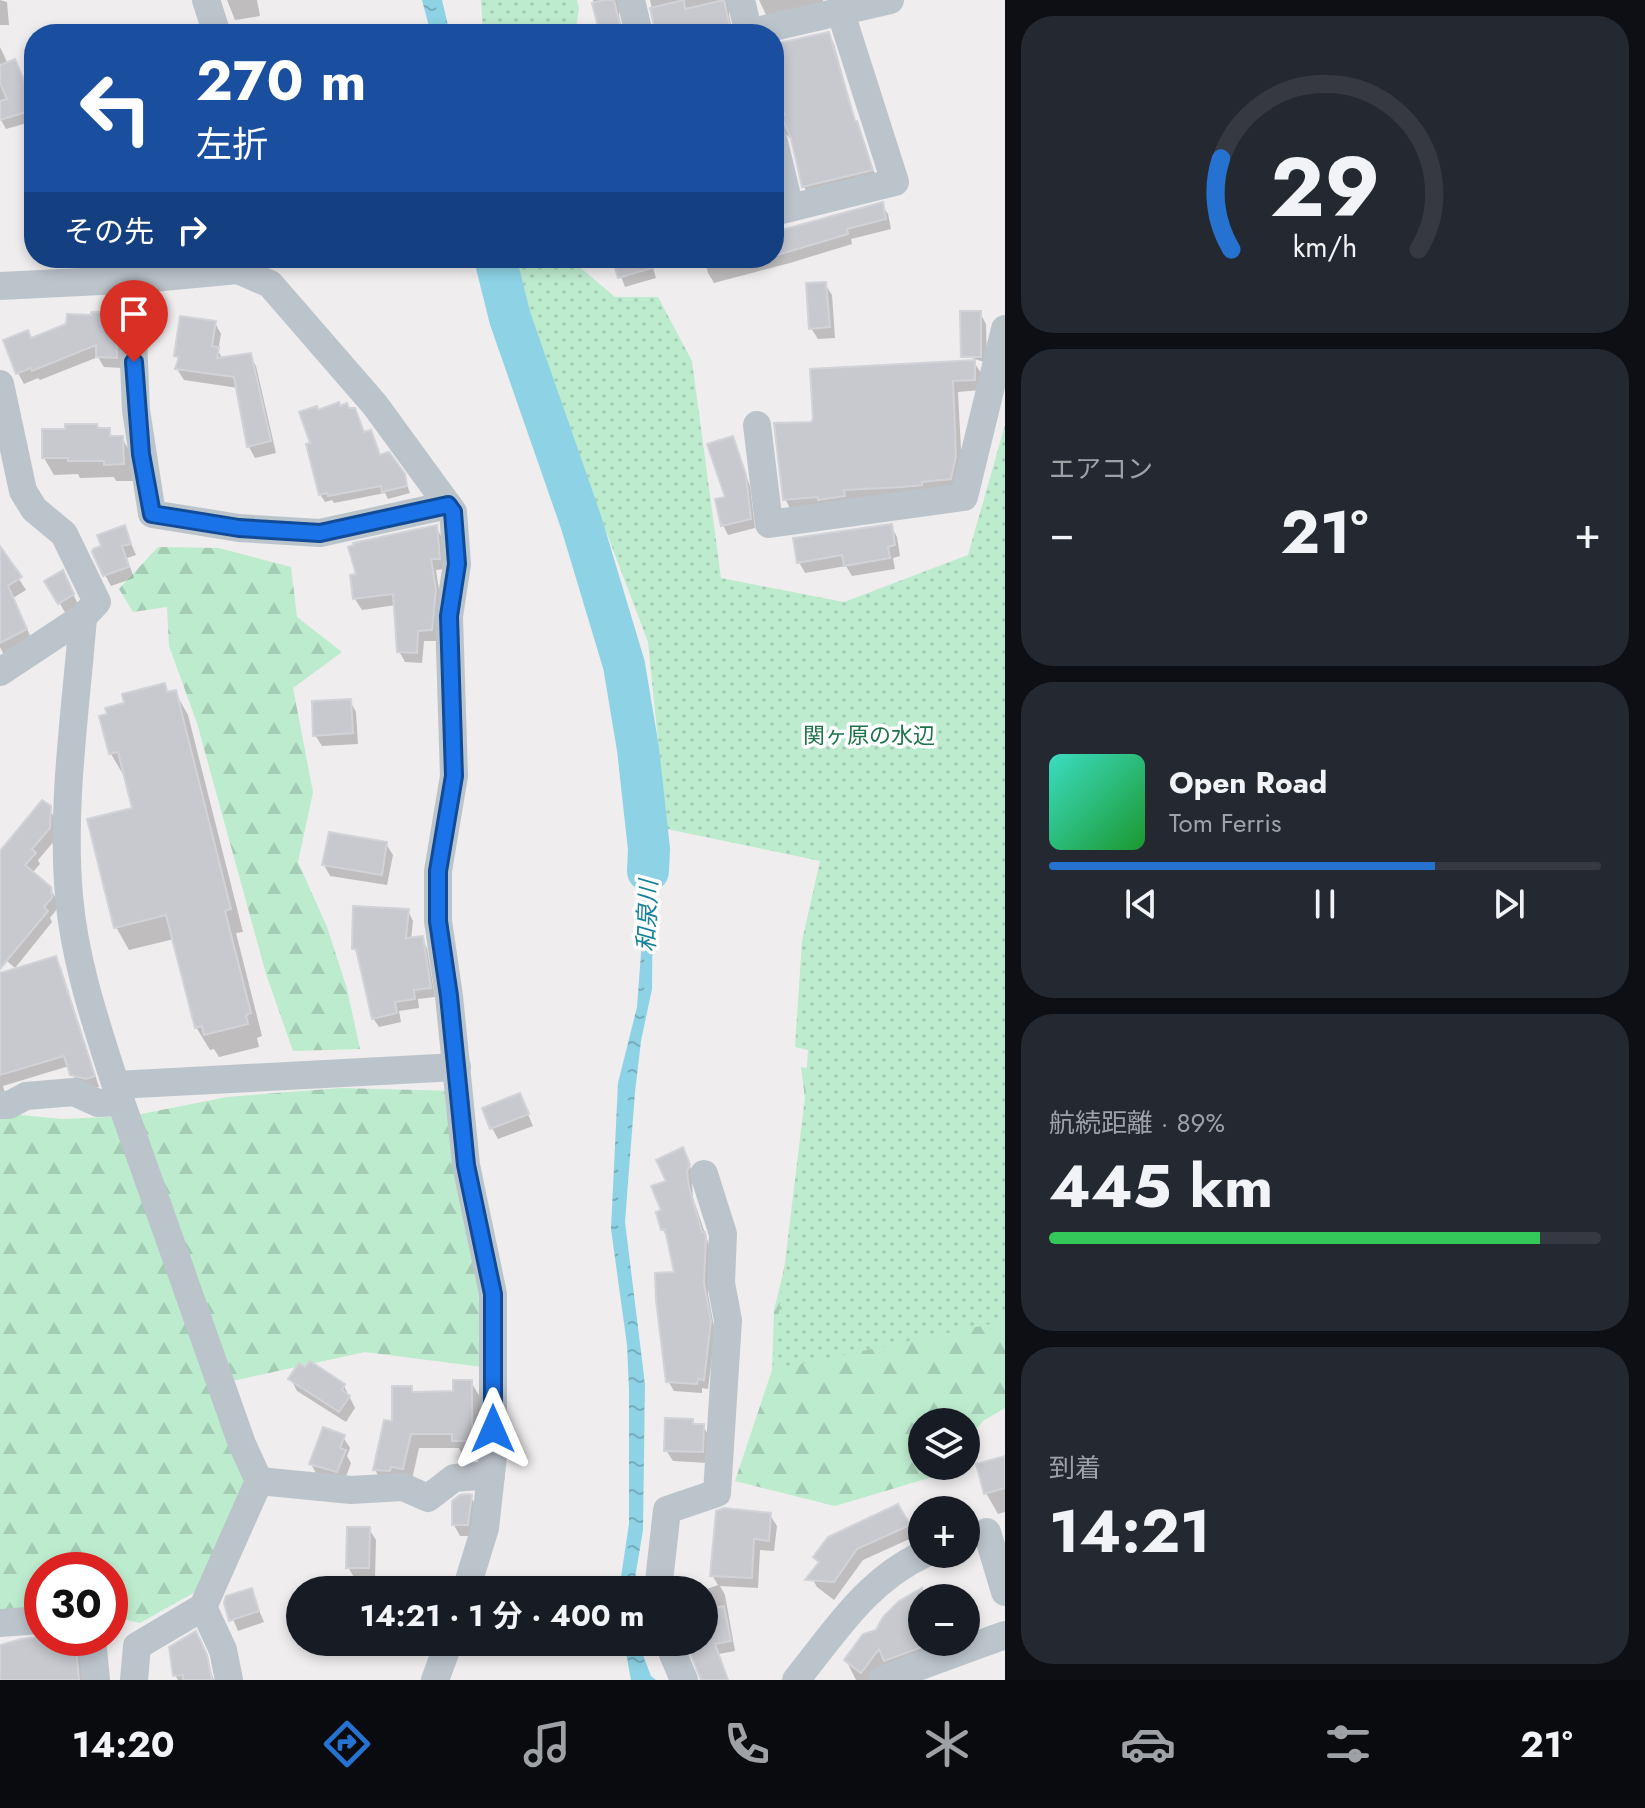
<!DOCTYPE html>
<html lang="ja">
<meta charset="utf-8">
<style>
:root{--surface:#171b24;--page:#242831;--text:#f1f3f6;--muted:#9ea1a6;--line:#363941;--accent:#2572d1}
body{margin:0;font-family:Jost,"Noto Sans JP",sans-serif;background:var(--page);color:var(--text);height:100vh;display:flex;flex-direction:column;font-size:30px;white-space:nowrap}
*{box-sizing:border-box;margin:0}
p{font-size:26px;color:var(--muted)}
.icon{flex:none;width:44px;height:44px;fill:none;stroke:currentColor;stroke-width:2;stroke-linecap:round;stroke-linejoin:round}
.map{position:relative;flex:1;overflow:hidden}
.sheet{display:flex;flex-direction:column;gap:16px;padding:16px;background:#0d0f14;width:640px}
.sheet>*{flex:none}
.hud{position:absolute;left:24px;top:24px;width:760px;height:244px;border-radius:32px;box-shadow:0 4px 12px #0003;background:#1a4fa0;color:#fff;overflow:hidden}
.fabs{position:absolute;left:908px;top:1408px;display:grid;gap:16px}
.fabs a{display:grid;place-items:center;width:72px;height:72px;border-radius:50%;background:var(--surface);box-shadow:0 4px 12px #0003;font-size:40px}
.speed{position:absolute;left:24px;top:1552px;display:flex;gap:16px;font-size:40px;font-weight:700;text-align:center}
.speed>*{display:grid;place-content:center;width:104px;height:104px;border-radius:50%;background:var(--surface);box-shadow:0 4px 12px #0003;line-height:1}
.speed .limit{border:12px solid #d22;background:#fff;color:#111}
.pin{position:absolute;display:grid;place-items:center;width:68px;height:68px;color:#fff;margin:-82px -34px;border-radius:50% 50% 50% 0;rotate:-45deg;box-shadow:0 0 8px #0007}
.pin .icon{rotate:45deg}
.me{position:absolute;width:88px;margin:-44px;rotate:0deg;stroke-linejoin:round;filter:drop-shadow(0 0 6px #0008)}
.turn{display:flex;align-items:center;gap:28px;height:168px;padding:0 40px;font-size:36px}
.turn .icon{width:104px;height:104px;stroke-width:2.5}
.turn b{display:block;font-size:56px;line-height:68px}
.then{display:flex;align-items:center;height:76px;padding:0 40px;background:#0003;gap:16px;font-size:30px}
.big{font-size:60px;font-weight:700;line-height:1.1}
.sheet .card{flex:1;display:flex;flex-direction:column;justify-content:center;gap:12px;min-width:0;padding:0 28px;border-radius:32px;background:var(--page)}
.sheet .dial{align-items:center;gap:0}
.dial svg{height:208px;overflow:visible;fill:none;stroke:var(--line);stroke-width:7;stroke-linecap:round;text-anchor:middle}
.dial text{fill:var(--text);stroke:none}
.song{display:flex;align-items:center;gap:24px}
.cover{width:96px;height:96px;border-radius:12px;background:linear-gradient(135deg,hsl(170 70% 55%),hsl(130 70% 35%))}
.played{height:8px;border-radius:4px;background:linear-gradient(90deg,var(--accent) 70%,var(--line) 70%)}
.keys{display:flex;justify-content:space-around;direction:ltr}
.heat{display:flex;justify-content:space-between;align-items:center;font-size:44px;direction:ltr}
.charge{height:12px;border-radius:6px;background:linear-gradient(90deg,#34c759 89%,var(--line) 0)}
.trip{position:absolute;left:286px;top:1576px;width:432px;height:80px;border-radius:40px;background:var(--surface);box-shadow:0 4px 12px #0003;font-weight:700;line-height:80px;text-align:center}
.menu{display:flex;height:128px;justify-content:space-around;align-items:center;background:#090b0e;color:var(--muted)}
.menu .icon{width:56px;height:56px}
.menu .active{color:var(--accent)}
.menu b{font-size:36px;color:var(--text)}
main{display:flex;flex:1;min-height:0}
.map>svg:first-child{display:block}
.forest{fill:url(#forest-firs)}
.park{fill:url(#park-dots)}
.water{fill:url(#water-ripples)}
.shadow{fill:#0003}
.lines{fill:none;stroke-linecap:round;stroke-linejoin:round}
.river{stroke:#8dd3e5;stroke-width:42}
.building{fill:#c7c9cf;stroke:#d1d3d8;stroke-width:2}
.minor{stroke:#bcc4cb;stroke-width:28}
.route-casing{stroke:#114b97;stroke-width:20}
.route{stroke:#1a73e8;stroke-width:14}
.labels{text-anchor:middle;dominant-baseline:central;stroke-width:7;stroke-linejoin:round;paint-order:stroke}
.park-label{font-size:22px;fill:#1d7448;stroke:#fff}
.water-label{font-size:24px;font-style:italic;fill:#16819c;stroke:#fff}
</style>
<main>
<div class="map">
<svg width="1005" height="1680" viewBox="0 0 1005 1680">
<defs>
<pattern id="forest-firs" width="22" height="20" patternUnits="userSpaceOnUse" patternTransform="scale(2)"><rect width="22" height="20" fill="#bdebce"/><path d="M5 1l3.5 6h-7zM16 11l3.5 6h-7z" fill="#a4cbb3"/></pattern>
<pattern id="park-dots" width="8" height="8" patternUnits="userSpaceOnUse" patternTransform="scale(2)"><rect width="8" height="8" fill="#bdebce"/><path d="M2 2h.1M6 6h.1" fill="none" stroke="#a4cbb3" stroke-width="1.8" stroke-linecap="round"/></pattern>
<pattern id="water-ripples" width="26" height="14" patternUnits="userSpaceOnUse" patternTransform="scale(2)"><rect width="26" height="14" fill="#8dd3e5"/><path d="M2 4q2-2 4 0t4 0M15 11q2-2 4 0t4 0" fill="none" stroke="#75aebd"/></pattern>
</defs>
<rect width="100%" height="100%" fill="#efeded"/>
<!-- forest -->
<g class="forest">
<polygon points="158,547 219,548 291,567 297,617 342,652 293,688 313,792 298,862 327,927 347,989 360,1049 293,1051 266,974 197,723 169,646 167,607 133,612 119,589"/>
<polygon points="801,1067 1005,1098 1005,1408 983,1421 966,1442 966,1422 922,1422 922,1466 946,1466 939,1475 835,1506 735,1481 772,1370 774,1310 812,1154"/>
<polygon points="341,1088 455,1091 484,1306 482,1367 365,1352 228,1382 247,1493 202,1588 140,1623 110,1616 110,1570 42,1570 42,1615 0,1617 0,1113 62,1119 131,1116 227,1097"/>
</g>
<!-- park -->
<g class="park">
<polygon points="481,0 577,0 579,8 575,34 483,34"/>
<polygon points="512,258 569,258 615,297 658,297 692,361 721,578 844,602 968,555 1005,425 1005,1321 772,1370 805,1097 808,1050 795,1047 802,941 820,861 667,829 648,642 540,357"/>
</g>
<!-- water -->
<g class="water">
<polygon points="422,0 442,0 450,34 431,34"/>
<polygon points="645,814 653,872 652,989 641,1041 635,1092 625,1222 645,1384 643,1530 633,1590 619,1590 629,1524 629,1390 627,1345 611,1229 618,1083 637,1007 642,940"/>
<polygon points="624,1642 638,1642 651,1676 656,1680 631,1680"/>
</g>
<!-- shadow -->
<g class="shadow">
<polygon points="0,0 7,2 9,25 0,25"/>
<polygon points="227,0 257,0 260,16 235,20"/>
<polygon points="593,0 623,0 619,15 623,34 602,34"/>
<polygon points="650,0 733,0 729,14 733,34 657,34"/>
<polygon points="759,0 823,0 825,8 769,21"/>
<polygon points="315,29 318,34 281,34 281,31"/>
<polygon points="828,34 834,44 856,123 877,180 810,196 804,187 794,142 787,135 774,136 774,47"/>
<polygon points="0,47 8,64 19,71 34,105 32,113 34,121 6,129 0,118"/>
<polygon points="882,205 888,214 891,229 851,239 852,244 790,263 714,283 708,273 704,258 774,258 774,232"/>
<polygon points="614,258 650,258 656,278 625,287"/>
<polygon points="825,284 832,295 835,338 818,339 811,328"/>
<polygon points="980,313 986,324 987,363 969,357 963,346"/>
<polygon points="114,314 120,324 122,368 104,367 98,357 40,380 38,378 24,384 18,373 31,340 93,317"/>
<polygon points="215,323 221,334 218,351 223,359 250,355 256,366 276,453 255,458 249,447 238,388 184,380 177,369 180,362 176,356"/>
<polygon points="974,362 981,373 980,390 958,392 962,469 956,490 791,510 785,499 812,424"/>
<polygon points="318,412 364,434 370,432 380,457 403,475 410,493 388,499 385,493 334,503 332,500 325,502 320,494 312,444"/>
<polygon points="109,430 113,438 122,438 132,455 133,481 116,481 114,477 80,478 78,474 54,475 44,458 67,431"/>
<polygon points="732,438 750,486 755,528 728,535 723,525"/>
<polygon points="891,526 897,537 900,556 893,558 895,569 852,576 846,566 805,573 799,562"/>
<polygon points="436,527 442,538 445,569 436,570 441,603 438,641 424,641 422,663 405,662 399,651 396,605 362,610 355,599"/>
<polygon points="124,528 136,555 127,558 134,578 111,586 105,575 103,548"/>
<polygon points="0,550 26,590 13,598 32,640 4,655 0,647"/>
<polygon points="47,582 68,584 79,606 66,614"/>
<polygon points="164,685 169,694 175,692 188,715 243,932 236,933 262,1036 257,1038 259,1047 219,1057 214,1049 210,1050 196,1027 174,939 129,950 116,927 135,809 126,776 124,776 111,754 127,704"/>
<polygon points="350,701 356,712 358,744 322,746 315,735"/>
<polygon points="49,808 55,819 55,840 38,860 40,864 32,873 50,888 56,899 57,909 50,918 52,922 15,968 0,955 0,852"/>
<polygon points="386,844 393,855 387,885 330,876 324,865"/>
<polygon points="408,911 413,921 411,940 422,939 427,948 435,997 418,999 419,1008 399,1011 401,1022 379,1027 373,1018 360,958 354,949"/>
<polygon points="55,958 61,968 99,1087 93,1088 78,1085 69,1066 3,1086 5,1093 0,1095 0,988"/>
<polygon points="520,1096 533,1126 498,1139 492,1128"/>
<polygon points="687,1159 694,1176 692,1182 693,1198 710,1248 708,1294 715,1332 708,1389 702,1388 702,1393 674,1391 668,1381 677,1274 668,1239 663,1230 664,1211 669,1182"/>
<polygon points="306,1370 344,1386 355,1408 346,1422 297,1391 291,1379"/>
<polygon points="471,1382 480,1397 480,1456 463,1456 459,1448 419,1448 411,1484 384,1485 375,1470 411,1388 414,1394 455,1393"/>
<polygon points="692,1421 695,1426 703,1426 710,1438 708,1463 673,1461 666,1450"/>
<polygon points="343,1437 350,1448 347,1456 351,1463 344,1482 317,1475 311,1464"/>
<polygon points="1005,1458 1005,1512 998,1514 986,1493"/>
<polygon points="470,1496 477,1507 474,1536 460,1536 454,1525"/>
<polygon points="939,1502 952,1510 934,1510"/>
<polygon points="897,1506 914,1537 863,1560 834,1600 817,1587 811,1576 820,1565 815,1557"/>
<polygon points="770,1515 777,1526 774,1551 760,1550 758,1588 720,1586 725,1595 735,1651 719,1654 728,1680 701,1680 689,1642 704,1642 704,1590 718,1585 712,1575"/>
<polygon points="369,1529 376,1540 375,1579 355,1579 348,1567"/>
<polygon points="928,1588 934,1598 922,1598 922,1642 958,1642 878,1680 856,1680 846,1660 877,1632 900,1603"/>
<polygon points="251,1591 264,1622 238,1631 226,1603"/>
<polygon points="46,1638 84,1638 83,1680 0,1680 0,1647"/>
<polygon points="201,1645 214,1680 178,1680 175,1675"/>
</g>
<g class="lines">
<!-- river -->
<polyline class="river" points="495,258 510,318 581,522 624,665 638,749 649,849 648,871"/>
</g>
<!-- building -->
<g class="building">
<polygon points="604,0 614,0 622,34 600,34 592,3"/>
<polygon points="684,0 685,9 724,0 730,27 703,34 656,34 650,8"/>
<polygon points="829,32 855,121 857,121 873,170 802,187 791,138 781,116 785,115 774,85 774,44"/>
<polygon points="15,59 33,101 28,103 30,111 0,120 0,101 7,99 0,83 0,65"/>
<polygon points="883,202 886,219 847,229 848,234 774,256 774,232"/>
<polygon points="612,258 668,258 669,263 618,278"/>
<polygon points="826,282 830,327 809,329 806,283"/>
<polygon points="960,311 981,311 981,357 961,357"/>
<polygon points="91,312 115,312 117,358 96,357 96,345 32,371 31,368 16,374 3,340 28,330 31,338 66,324 67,314 91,315"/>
<polygon points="180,316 216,321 212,346 219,347 217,358 251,353 271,441 247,447 234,377 175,369 179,357 174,356"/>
<polygon points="975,360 975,380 953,381 956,456 951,479 922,482 922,485 903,487 844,490 845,496 818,500 818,497 783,500 774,423 811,422 813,419 810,369"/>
<polygon points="339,402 340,406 347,403 349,408 355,408 364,432 371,430 380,455 389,452 405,474 407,486 382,492 381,486 328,496 327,493 319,495 306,444 310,443 299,412 317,406 318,410"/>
<polygon points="65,424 97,424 98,428 110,428 110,436 123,436 124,464 104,465 104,461 68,461 68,458 42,458 42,429 65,429"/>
<polygon points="733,436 746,475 751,519 721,526 715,499 725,497 707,444"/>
<polygon points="892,524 895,545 888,547 890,558 844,566 842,555 797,563 793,538"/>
<polygon points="125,525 131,544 122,546 129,567 103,576 92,552 93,549 101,546 97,535"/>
<polygon points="437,525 440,559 431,559 436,590 432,630 418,631 417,653 397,652 393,594 353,599 350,575 356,574 348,547 354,545 353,543"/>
<polygon points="0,546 22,577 8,586 27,629 0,643"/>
<polygon points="63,570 74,594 58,604 44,581"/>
<polygon points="165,683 167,692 176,690 231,909 225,911 251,1013 246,1015 248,1024 204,1035 202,1026 195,1028 166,915 114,928 87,819 132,808 118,752 109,754 99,716 107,714 105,708 124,703 122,694"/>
<polygon points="351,699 353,733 313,736 312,701"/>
<polygon points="42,800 51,806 50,828 32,849 36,853 25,865 51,887 52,898 44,907 48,911 0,969 0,851"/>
<polygon points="329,832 387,842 382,875 322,865"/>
<polygon points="353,906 409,909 406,938 423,936 431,988 414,990 415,999 395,1002 397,1013 372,1019 356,949 352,949"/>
<polygon points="56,956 95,1076 86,1079 70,1075 64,1056 0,1075 0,973"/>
<polygon points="520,1093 529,1114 490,1129 482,1108"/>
<polygon points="683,1147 690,1165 687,1171 689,1187 702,1232 705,1232 706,1237 704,1283 711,1321 704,1380 698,1379 697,1384 666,1382 656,1300 655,1273 674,1272 665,1229 661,1230 656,1212 661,1210 651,1186 666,1181 656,1160"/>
<polygon points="310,1361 345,1384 342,1390 350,1396 339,1412 288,1379 299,1363 305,1367"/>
<polygon points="453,1380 472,1380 472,1441 452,1441 452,1434 411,1434 403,1469 391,1467 390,1471 373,1470 384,1420 392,1421 392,1386 412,1386 412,1392 453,1391"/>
<polygon points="665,1418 693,1419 693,1424 704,1424 703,1452 664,1451"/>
<polygon points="323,1427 345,1435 340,1448 346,1450 337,1472 309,1464"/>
<polygon points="1005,1456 1005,1488 984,1494 976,1464"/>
<polygon points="469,1494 472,1495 468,1525 452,1525 452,1501 460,1495"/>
<polygon points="898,1504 910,1525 857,1549 834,1582 805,1580 819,1562 813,1557 828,1537"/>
<polygon points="724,1508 771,1513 769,1541 754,1539 752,1578 710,1576 716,1511"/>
<polygon points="347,1527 370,1527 369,1568 346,1568"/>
<polygon points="252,1588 259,1611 229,1621 224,1603 226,1596"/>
<polygon points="922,1588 922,1647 884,1661 879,1649 861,1673 844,1660 863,1634 876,1630 883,1617 899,1601"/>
<polygon points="724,1606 731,1641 715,1644 728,1680 701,1680 686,1642 704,1642 704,1610"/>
<polygon points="196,1631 207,1655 212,1680 183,1680 183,1675 173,1676 169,1647"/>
<polygon points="40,1637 75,1638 79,1680 0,1680 0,1645 21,1639"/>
</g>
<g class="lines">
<!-- minor -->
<g class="minor">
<polyline points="206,0 217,34"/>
<polyline points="631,0 639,34"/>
<polyline points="741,0 749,34"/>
<polyline points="748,33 890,0"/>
<polyline points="774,142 790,208"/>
<polyline points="774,212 895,182 840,10"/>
<polyline points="141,279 132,314 136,410 152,514 239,528 320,533 448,505"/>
<polyline points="0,286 141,279 238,270 270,284 375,405 453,512 457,564 449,616 454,776 438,871 438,921 449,996 466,1165 493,1294 493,1456 485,1528 466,1590"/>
<polyline points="0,384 23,491 34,509 64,534 97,602 83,617"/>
<polyline points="757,425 769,524 964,497 1005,329"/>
<path d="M0,672l83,-55c-7,92 -22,187 -14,279 6,71 31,139 52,206l-23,1 -24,-11 -48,4 -17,9h-9"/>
<polyline points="116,1085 457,1067"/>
<polyline points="121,1102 242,1444 259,1481 203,1607"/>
<polyline points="259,1481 351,1490 403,1487 428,1498 454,1478 491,1475"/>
<polyline points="987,1532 1005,1592"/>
<polyline points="658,1590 667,1510 717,1493 728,1320 721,1283 723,1234 704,1174"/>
<polyline points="0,1623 42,1620"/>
<polyline points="92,1638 96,1680"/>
<polyline points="668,1642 684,1680"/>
<polyline points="134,1680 137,1646 203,1607 223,1650 229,1680"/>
<polyline points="435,1680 449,1642"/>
<path d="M796,1680c39,-48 70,-99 128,-126"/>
<polyline points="882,1680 1005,1635"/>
</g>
</g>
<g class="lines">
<defs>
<polyline id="route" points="134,362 141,454 152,514 239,528 320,533 448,505 453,512 457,564 449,616 454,776 438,871 438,921 449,996 466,1165 493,1294 493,1429"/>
</defs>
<!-- route casing -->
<use href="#route" class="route-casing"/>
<!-- route -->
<use href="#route" class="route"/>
</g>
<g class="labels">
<!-- park labels -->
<g class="park-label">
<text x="869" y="735">関ヶ原の水辺</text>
</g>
<!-- water labels -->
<g class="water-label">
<text transform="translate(647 916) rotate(-88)">和泉川</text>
</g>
</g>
</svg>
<div class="fabs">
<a><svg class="icon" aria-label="layers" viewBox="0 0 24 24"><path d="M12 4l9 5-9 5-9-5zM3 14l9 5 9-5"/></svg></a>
<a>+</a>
<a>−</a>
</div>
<div class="speed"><div class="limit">30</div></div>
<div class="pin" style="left:134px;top:362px;background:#d93025"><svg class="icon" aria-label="arrive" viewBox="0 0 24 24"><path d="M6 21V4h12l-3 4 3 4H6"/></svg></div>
<svg class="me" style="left:493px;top:1429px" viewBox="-20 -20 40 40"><path d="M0-17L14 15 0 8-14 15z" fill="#1a73e8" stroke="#fff" stroke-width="4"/></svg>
<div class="trip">14:21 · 1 分 · 400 m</div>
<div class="hud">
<div class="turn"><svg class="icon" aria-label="left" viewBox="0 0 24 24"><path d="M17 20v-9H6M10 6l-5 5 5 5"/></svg><div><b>270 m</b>左折</div></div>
<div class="then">その先<svg class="icon" aria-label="right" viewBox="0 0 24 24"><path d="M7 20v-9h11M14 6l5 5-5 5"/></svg></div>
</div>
</div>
<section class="sheet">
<div class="card dial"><svg viewBox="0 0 100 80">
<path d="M14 69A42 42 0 1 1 86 69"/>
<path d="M14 69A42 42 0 0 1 10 34" stroke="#2572d1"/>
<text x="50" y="56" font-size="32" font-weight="700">29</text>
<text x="50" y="72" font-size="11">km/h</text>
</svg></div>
<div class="card"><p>エアコン</p>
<div class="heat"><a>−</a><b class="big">21°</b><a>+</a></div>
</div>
<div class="card">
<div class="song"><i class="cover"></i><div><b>Open Road</b><p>Tom Ferris</p></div></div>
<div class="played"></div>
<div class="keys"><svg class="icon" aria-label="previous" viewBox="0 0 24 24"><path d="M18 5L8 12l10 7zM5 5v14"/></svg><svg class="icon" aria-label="pause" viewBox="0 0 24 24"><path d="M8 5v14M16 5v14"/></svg><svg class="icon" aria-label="next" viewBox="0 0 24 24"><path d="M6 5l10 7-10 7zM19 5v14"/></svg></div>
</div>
<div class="card"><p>航続距離 · 89%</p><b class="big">445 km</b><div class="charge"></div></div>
<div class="card"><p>到着</p><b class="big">14:21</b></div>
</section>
</main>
<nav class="menu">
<b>14:20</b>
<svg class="icon active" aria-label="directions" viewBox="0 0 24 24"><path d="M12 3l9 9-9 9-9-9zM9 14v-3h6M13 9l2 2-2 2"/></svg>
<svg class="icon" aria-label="music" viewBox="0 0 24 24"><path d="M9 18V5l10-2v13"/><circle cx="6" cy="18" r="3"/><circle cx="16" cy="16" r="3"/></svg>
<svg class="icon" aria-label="phone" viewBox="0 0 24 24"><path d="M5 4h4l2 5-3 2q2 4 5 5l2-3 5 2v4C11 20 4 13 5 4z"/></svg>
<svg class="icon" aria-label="climate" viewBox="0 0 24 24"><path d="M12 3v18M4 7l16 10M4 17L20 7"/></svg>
<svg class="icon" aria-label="car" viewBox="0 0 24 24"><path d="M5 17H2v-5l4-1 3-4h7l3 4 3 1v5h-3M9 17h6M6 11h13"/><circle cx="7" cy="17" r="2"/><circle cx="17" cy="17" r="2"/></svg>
<svg class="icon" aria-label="filters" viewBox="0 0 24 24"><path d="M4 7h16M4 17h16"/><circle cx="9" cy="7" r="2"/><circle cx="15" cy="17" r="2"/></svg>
<b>21°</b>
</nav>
